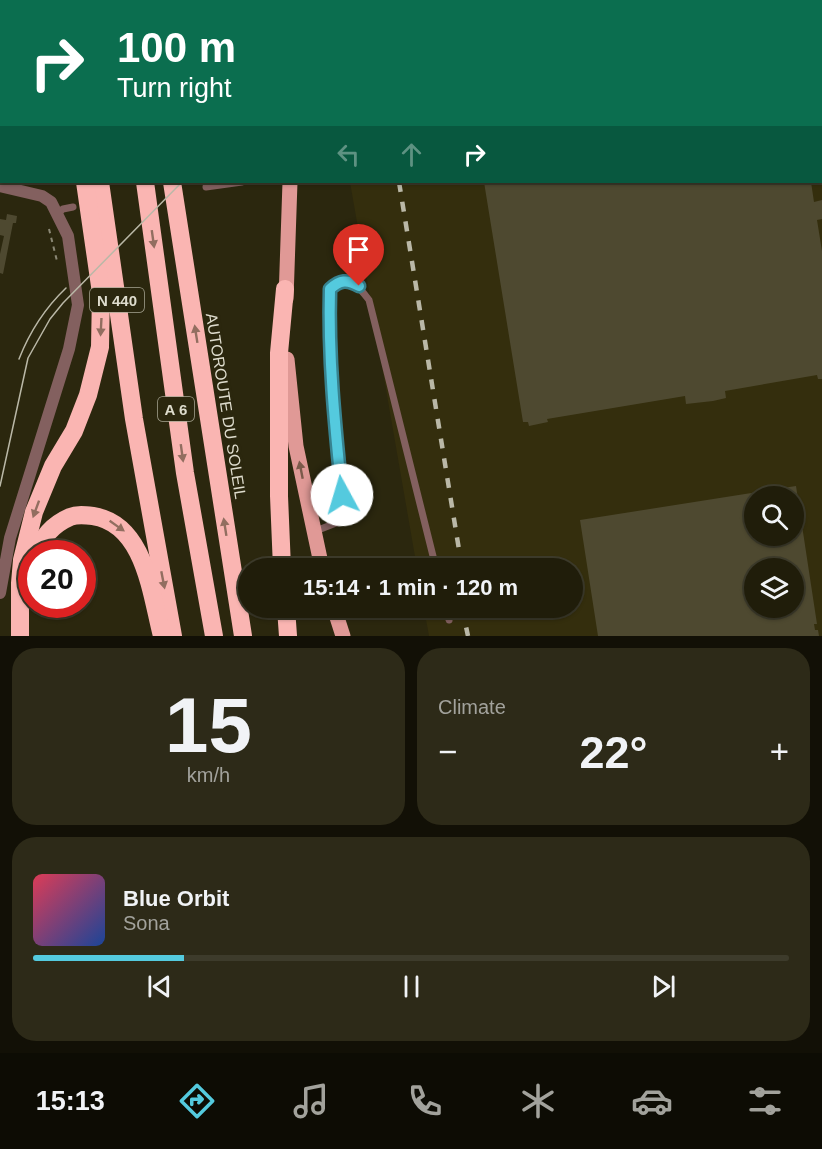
<!DOCTYPE html>
<meta charset="utf-8">
<style>
:root{--surface:#201d0a;--page:#2d2a18;--text:#f1f3f6;--muted:#a2a29c;--line:#3d3b2b;--accent:#54cade}
body{margin:0;font-family:Helvetica,sans-serif;background:var(--page);color:var(--text);height:100vh;display:flex;flex-direction:column;font-size:22px;white-space:nowrap}
*{box-sizing:border-box;margin:0}
p{font-size:20px;color:var(--muted)}
.icon{flex:none;width:33px;height:33px;fill:none;stroke:currentColor;stroke-width:2;stroke-linecap:round;stroke-linejoin:round}
.map{position:relative;height:636px;overflow:hidden}
.details{display:flex;flex-direction:column;gap:12px;padding:12px;background:#121006;flex:1}
.details>*{flex:none}
.guide{position:absolute;left:0px;top:0px;width:822px;height:183px;box-shadow:0 2px 4px #0004,0 0 0 2px var(--line);background:#0b6e4f;color:#fff;overflow:hidden}
.buttons{position:absolute;left:744px;top:486px;display:grid;gap:12px}
.buttons a{display:grid;place-items:center;width:60px;height:60px;border-radius:50%;background:var(--surface);box-shadow:0 2px 4px #0004,0 0 0 2px var(--line);font-size:30px}
.speed{position:absolute;left:18px;top:540px;display:flex;gap:12px;font-size:30px;font-weight:700;text-align:center}
.speed>*{display:grid;place-content:center;width:78px;height:78px;border-radius:50%;background:var(--surface);box-shadow:0 2px 4px #0004,0 0 0 2px var(--line);line-height:1}
.speed .limit{border:9px solid #d22;background:#fff;color:#111}
.pin{position:absolute;display:grid;place-items:center;width:51px;height:51px;color:#fff;margin:-62px -26px;border-radius:50% 50% 50% 0;rotate:-45deg;box-shadow:0 0 6px #0007}
.pin .icon{rotate:45deg}
.me{position:absolute;width:66px;margin:-33px;rotate:354deg;stroke-linejoin:round;filter:drop-shadow(0 0 4px #0008)}
.turn{display:flex;align-items:center;gap:21px;height:126px;padding:0 18px;font-size:27px}
.turn .icon{width:78px;height:78px;stroke-width:2.5}
.turn b{display:block;font-size:42px;line-height:51px}
.lanes{display:flex;align-items:center;height:57px;padding:0 18px;background:#0003;justify-content:center;gap:30px;direction:ltr}
.lanes .off{opacity:.35}
.big{font-size:45px;font-weight:800;line-height:1.1}
.details .widget{flex:1;display:flex;flex-direction:column;justify-content:center;gap:9px;min-width:0;padding:0 21px;border-radius:24px;background:var(--page)}
.details .dial{align-items:center;gap:0}
.dial b{font-size:78px;line-height:1}
.song{display:flex;align-items:center;gap:18px}
.cover{width:72px;height:72px;border-radius:9px;background:linear-gradient(135deg,hsl(350 70% 55%),hsl(220 70% 35%))}
.played{height:6px;border-radius:3px;background:linear-gradient(90deg,var(--accent) 20%,var(--line) 20%)}
.keys{display:flex;justify-content:space-around;direction:ltr}
.heat{display:flex;justify-content:space-between;align-items:center;font-size:33px;direction:ltr}
.details .tiles{flex:1;display:grid;gap:12px;grid-template-columns:1fr 1fr}
.widget:last-child{grid-column:span 2}
.trip{position:absolute;left:238px;top:558px;width:345px;height:60px;border-radius:30px;background:var(--surface);box-shadow:0 2px 4px #0004,0 0 0 2px var(--line);font-weight:800;line-height:60px;text-align:center}
.dock{display:flex;height:96px;justify-content:space-around;align-items:center;background:#0d0c04;color:var(--muted)}
.dock .icon{width:42px;height:42px}
.dock .on{color:var(--accent)}
.dock b{font-size:27px;color:var(--text)}
.map>svg:first-child{display:block}
.built{fill:#342e0d;fill-rule:evenodd}
.building{fill:#4e4930;fill-rule:evenodd}
.lines{fill:none;stroke-linecap:round;stroke-linejoin:round}
.path{stroke:#8b8875;stroke-width:2;stroke-dasharray:4.5 4.5;stroke-linecap:butt}
.service{stroke:#83605f;stroke-width:7}
.minor{stroke:#83605f;stroke-width:12}
.primary{stroke:#e09996;stroke-width:15}
.motorway{stroke:#fab5b2;stroke-width:18}
.tram{stroke:#bab8a7;stroke-width:1.5}
.rail{stroke:#bab8a7;stroke-width:4.5;stroke-dasharray:10 10;stroke-linecap:butt}
.oneway{fill:#926e60}
.oneway2{fill:#7c5a4b}
.route-casing{stroke:#378390;stroke-width:15}
.route{stroke:#54cade;stroke-width:10}
.labels{text-anchor:middle;dominant-baseline:central;stroke-width:6;stroke-linejoin:round;paint-order:stroke}
.shield{fill:#2b270e;stroke:#a8a694;stroke-width:1.5}
.shield-label{font-size:15px;font-weight:bold;fill:#dedccd}
.street-label{font-size:16px;fill:#dedccd;stroke:#2b270e}
</style>
<div class="map">
<svg width="822" height="636" viewBox="0 0 822 636">
<rect width="100%" height="100%" fill="#2b270e"/>
<!-- built -->
<path class="built" d="M318,0h504v636h-393l-5,-28h149v-40h-156l-67,-386h470v-180zM754,496h40v40h-40zM754,568h40v40h-40z"/>
<!-- building -->
<g class="building">
<polygon points="484,182 811,182 814,202 822,200 822,219 817,220 822,251 822,379 818,379 817,375 725,391 726,398 713,401 686,404 685,396 547,419 548,422 529,426 528,422 523,422"/>
<polygon points="7,214 17,216 16,223 13,223 3,274 0,273 0,254 4,236 0,235 0,219 6,220"/>
<path d="M796,486l21,138h-3l1,6h3l1,6h-221l-18,-116zM754,496h40v40h-40zM754,568h40v40h-40z"/>
</g>
<g class="lines">
<!-- path -->
<g class="path">
<polyline points="189,0 189,2"/>
<polyline points="415,0 415,2"/>
<polyline points="820,90 822,90"/>
<polyline points="49,229 57,261"/>
</g>
<!-- service -->
<g class="service">
<polyline points="439,0 439,2"/>
<polyline points="206,187 242,182"/>
<polyline points="57,214 63,209 73,207"/>
<path d="M313,532l23,-9 9,-7c-9,-76 -17,-151 -15,-227 18,-16 27,-5 39,11l67,268"/>
<polyline points="446,608 449,620"/>
</g>
<!-- minor -->
<polyline class="minor" points="0,186 42,196 51,202 68,236 78,305 69,349 10,538 0,593"/>
<!-- primary -->
<g class="primary">
<polyline points="285,0 286,2"/>
<polyline points="286,299 290,182"/>
<polyline points="287,359 296,446 322,568"/>
<polyline points="334,608 343,636"/>
</g>
<!-- motorway -->
<g class="motorway">
<polyline points="59,0 60,2"/>
<polyline points="72,0 73,2"/>
<polyline points="120,0 121,2"/>
<polyline points="148,0 148,2"/>
<polyline points="100,182 134,419 173,636"/>
<polyline points="145,182 185,473 214,636"/>
<polyline points="172,182 243,636"/>
<path d="M37,554c5,-18 17,-30 33,-37 7,-3 15,-2 23,-1 52,8 58,78 69,120"/>
<polyline points="282,568 279,496 279,353 285,289"/>
<polyline points="286,608 288,636"/>
<polyline points="20,636 20,583 22,560 34,512 53,466 74,431 88,395 100,347 101,293 85,182"/>
</g>
<!-- tram -->
<g class="tram">
<polyline points="263,0 263,2"/>
<path d="M19,359c11,-28 25,-50 47,-71"/>
<polyline points="0,486 28,358 50,319 63,303 182,182"/>
</g>
<!-- rail -->
<g class="rail">
<polyline points="369,0 369,2"/>
<polyline points="399,182 462,568"/>
<polyline points="462,608 468,636"/>
</g>
</g>
<!-- one-way arrows -->
<defs><path id="oneway-solid" d="M-6-.8H1V-3.2L6.5 0L1 3.2V.8H-6Z" transform="scale(1.5)"/></defs>
<g class="oneway">
<use href="#oneway-solid" transform="translate(153 239) rotate(82)"/>
<use href="#oneway-solid" transform="translate(101 327) rotate(93)"/>
<use href="#oneway-solid" transform="translate(196 334) rotate(-99)"/>
<use href="#oneway-solid" transform="translate(182 453) rotate(82)"/>
<use href="#oneway-solid" transform="translate(36 509) rotate(110)"/>
<use href="#oneway-solid" transform="translate(117 526) rotate(35)"/>
<use href="#oneway-solid" transform="translate(225 527) rotate(-99)"/>
<use href="#oneway-solid" transform="translate(163 580) rotate(79)"/>
</g>
<use class="oneway2" href="#oneway-solid" transform="translate(301 470) rotate(-101)"/>
<g class="lines">
<defs>
<path id="route" d="M342,495c-7,-69 -14,-137 -12,-206 10,-9 17,-10 29,-3"/>
</defs>
<!-- route casing -->
<use href="#route" class="route-casing"/>
<!-- route -->
<use href="#route" class="route"/>
</g>
<g class="labels">
<!-- shield labels -->
<g class="shield">
<rect x="90" y="288" width="54" height="24" rx="4.5"/>
<rect x="158" y="397" width="36" height="24" rx="4.5"/>
</g>
<g class="shield-label">
<text x="117" y="300">N 440</text>
<text x="176" y="409">A 6</text>
</g>
<!-- street labels -->
<g class="street-label">
<text transform="translate(226 406) rotate(81)">AUTOROUTE DU SOLEIL</text>
</g>
</g>
</svg>
<div class="buttons">
<a><svg class="icon" aria-label="search" viewBox="0 0 24 24"><circle cx="10" cy="10" r="6"/><path d="M15 15l6 6"/></svg></a>
<a><svg class="icon" aria-label="layers" viewBox="0 0 24 24"><path d="M12 4l9 5-9 5-9-5zM3 14l9 5 9-5"/></svg></a>
</div>
<div class="speed"><div class="limit">20</div></div>
<div class="pin" style="left:359px;top:286px;background:#d93025"><svg class="icon" aria-label="arrive" viewBox="0 0 24 24"><path d="M6 21V4h12l-3 4 3 4H6"/></svg></div>
<svg class="me" style="left:342px;top:495px" viewBox="-20 -20 40 40"><circle r="19" fill="#fff"/><path d="M0-13L10 11 0 6-10 11z" fill="#54cade"/></svg>
<div class="trip">15:14 · 1 min · 120 m</div>
<div class="guide">
<div class="turn"><svg class="icon" aria-label="right" viewBox="0 0 24 24"><path d="M7 20v-9h11M14 6l5 5-5 5"/></svg><div><b>100 m</b>Turn right</div></div>
<div class="lanes"><svg class="icon off" aria-label="left" viewBox="0 0 24 24"><path d="M17 20v-9H6M10 6l-5 5 5 5"/></svg><svg class="icon off" aria-label="ahead" viewBox="0 0 24 24"><path d="M12 20V5M6 11l6-6 6 6"/></svg><svg class="icon" aria-label="right" viewBox="0 0 24 24"><path d="M7 20v-9h11M14 6l5 5-5 5"/></svg></div>
</div>
</div>
<section class="details">
<div class="tiles">
<div class="widget dial"><b>15</b><p>km/h</p></div>
<div class="widget"><p>Climate</p>
<div class="heat"><a>−</a><b class="big">22°</b><a>+</a></div>
</div>
<div class="widget">
<div class="song"><i class="cover"></i><div><b>Blue Orbit</b><p>Sona</p></div></div>
<div class="played"></div>
<div class="keys"><svg class="icon" aria-label="previous" viewBox="0 0 24 24"><path d="M18 5L8 12l10 7zM5 5v14"/></svg><svg class="icon" aria-label="pause" viewBox="0 0 24 24"><path d="M8 5v14M16 5v14"/></svg><svg class="icon" aria-label="next" viewBox="0 0 24 24"><path d="M6 5l10 7-10 7zM19 5v14"/></svg></div>
</div>
</div>
</section>
<nav class="dock">
<b>15:13</b>
<svg class="icon on" aria-label="directions" viewBox="0 0 24 24"><path d="M12 3l9 9-9 9-9-9zM9 14v-3h6M13 9l2 2-2 2"/></svg>
<svg class="icon" aria-label="music" viewBox="0 0 24 24"><path d="M9 18V5l10-2v13"/><circle cx="6" cy="18" r="3"/><circle cx="16" cy="16" r="3"/></svg>
<svg class="icon" aria-label="phone" viewBox="0 0 24 24"><path d="M5 4h4l2 5-3 2q2 4 5 5l2-3 5 2v4C11 20 4 13 5 4z"/></svg>
<svg class="icon" aria-label="climate" viewBox="0 0 24 24"><path d="M12 3v18M4 7l16 10M4 17L20 7"/></svg>
<svg class="icon" aria-label="car" viewBox="0 0 24 24"><path d="M5 17H2v-5l4-1 3-4h7l3 4 3 1v5h-3M9 17h6M6 11h13"/><circle cx="7" cy="17" r="2"/><circle cx="17" cy="17" r="2"/></svg>
<svg class="icon" aria-label="filters" viewBox="0 0 24 24"><path d="M4 7h16M4 17h16"/><circle cx="9" cy="7" r="2"/><circle cx="15" cy="17" r="2"/></svg>
</nav>
